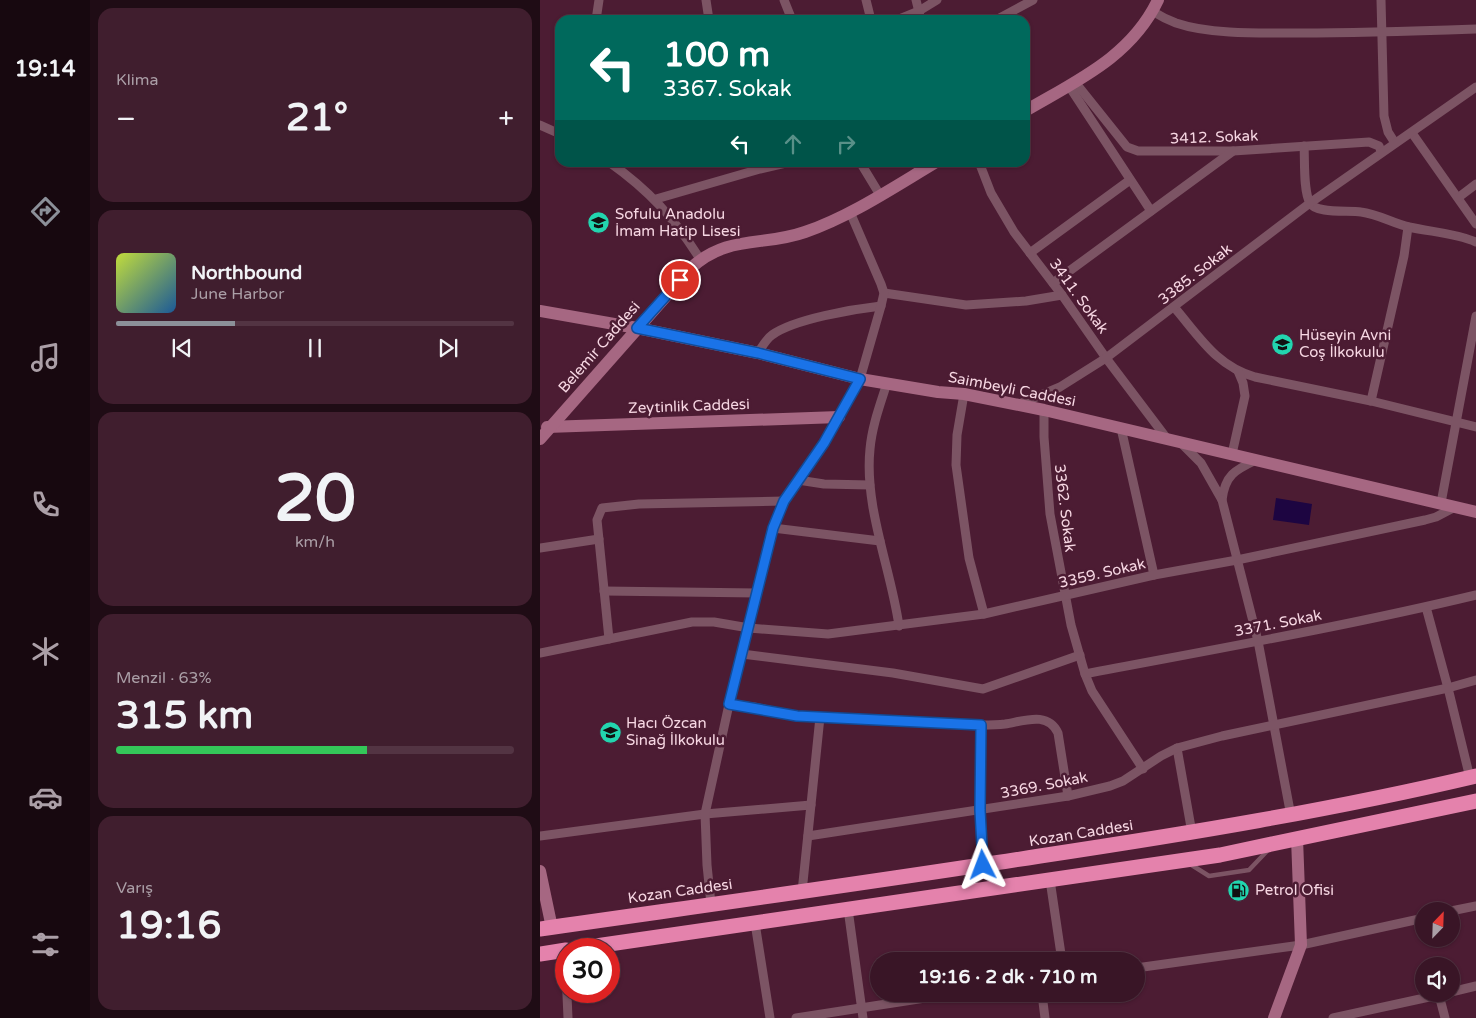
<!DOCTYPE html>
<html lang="tr">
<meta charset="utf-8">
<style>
:root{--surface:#391526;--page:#401e2e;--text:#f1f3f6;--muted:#ab9fa7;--line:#533443;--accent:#8c9099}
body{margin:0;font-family:"Varela Round",sans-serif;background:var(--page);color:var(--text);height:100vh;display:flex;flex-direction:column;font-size:19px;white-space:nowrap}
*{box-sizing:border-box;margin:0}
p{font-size:16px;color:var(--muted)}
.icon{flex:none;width:28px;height:28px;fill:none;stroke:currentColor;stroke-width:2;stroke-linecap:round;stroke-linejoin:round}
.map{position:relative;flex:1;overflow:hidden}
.sheet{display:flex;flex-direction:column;gap:8px;padding:8px;background:#1f0c15;width:450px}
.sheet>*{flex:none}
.guide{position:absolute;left:15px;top:15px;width:475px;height:152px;border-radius:15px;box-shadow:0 1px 4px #0004,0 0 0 1px var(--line);background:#00695c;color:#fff;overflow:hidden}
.needle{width:32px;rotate:23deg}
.controls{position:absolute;left:875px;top:902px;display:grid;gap:10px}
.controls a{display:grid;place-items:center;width:45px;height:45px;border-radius:50%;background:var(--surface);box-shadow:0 1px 4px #0004,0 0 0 1px var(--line);font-size:25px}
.speed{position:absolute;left:15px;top:938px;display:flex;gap:10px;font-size:25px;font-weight:700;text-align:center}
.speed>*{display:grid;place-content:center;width:65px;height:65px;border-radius:50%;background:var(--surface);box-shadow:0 1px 4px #0004,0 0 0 1px var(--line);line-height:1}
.speed .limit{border:8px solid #d22;background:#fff;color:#111}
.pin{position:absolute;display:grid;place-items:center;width:42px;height:42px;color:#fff;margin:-21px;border:2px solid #fff;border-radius:50%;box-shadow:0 1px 5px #0007}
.me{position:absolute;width:55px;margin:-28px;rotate:357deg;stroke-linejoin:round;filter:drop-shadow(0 0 4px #0008)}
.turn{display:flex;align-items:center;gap:18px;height:105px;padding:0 25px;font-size:22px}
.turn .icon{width:65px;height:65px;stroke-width:2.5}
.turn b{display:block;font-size:35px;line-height:42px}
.lanes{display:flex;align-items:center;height:48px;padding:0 25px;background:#0003;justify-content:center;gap:25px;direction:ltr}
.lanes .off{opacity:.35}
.big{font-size:38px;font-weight:800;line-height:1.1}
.sheet .tile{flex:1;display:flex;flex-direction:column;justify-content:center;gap:8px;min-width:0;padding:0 18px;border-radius:15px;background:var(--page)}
.sheet .dial{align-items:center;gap:0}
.dial b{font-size:65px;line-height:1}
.song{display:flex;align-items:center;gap:15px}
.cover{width:60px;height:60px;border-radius:8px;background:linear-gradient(135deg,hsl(70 70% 55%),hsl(210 70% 35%))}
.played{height:5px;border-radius:2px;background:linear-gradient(90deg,var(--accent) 30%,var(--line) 30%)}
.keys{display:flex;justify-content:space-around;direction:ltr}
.heat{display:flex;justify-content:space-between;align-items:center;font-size:28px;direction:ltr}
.charge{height:8px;border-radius:4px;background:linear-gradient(90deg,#34c759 63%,var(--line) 0)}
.trip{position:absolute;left:330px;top:952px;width:275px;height:50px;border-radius:25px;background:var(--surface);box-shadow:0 1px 4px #0004,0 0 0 1px var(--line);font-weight:800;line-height:50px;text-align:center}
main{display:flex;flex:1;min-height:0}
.tab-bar{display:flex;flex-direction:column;width:90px;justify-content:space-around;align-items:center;background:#17080f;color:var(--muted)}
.tab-bar .icon{width:35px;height:35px}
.tab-bar .selected{color:var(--accent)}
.tab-bar b{font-size:22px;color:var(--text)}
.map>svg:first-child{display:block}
.water{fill:#1d0541}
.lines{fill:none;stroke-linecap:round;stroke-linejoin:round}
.lane{stroke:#7c5464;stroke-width:4.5}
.street{stroke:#7c5464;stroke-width:9}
.secondary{stroke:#a66782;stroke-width:12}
.highway{stroke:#e482ac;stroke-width:15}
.route-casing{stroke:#114b97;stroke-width:12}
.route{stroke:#1a73e8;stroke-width:9}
.labels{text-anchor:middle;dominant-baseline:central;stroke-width:5;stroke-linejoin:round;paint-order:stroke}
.street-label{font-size:15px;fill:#f7d7e3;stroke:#4c1c33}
.poi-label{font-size:15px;fill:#f7d7e3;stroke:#4c1c33;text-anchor:start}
</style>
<main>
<nav class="tab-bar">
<b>19:14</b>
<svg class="icon selected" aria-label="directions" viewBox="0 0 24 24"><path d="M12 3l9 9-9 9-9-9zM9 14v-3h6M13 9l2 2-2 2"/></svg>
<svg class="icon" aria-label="music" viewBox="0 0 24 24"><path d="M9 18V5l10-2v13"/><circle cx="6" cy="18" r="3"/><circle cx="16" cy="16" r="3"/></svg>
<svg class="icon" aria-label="phone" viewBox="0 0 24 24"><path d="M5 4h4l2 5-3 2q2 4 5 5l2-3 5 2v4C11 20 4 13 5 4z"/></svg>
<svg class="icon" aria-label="climate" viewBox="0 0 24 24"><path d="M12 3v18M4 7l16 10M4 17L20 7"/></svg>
<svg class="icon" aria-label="car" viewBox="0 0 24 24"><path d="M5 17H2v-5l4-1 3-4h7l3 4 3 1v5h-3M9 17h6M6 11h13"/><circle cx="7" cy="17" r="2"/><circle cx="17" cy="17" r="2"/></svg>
<svg class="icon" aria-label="filters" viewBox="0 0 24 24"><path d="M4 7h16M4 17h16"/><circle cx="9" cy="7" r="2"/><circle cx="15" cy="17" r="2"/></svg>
</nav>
<section class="sheet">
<div class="tile"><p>Klima</p>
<div class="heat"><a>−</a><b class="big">21°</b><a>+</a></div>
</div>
<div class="tile">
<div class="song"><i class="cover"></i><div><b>Northbound</b><p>June Harbor</p></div></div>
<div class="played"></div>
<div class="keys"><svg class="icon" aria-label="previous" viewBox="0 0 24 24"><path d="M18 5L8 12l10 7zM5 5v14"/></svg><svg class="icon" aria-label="pause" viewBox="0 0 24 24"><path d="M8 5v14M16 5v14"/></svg><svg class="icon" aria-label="next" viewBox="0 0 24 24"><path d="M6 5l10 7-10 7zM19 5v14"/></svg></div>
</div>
<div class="tile dial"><b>20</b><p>km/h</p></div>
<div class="tile"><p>Menzil · 63%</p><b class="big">315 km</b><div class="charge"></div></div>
<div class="tile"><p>Varış</p><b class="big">19:16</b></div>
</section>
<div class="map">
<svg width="936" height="1018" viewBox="0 0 936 1018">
<rect width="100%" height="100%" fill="#4c1c33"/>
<!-- water -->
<polygon class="water" points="736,498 772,504 769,525 733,520"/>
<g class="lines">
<!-- lane -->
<polyline class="lane" points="650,864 669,876 709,870 729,849"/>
<!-- street -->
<g class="street">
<polyline points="166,0 169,20"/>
<polyline points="244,0 252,20"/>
<polyline points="326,0 331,20"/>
<polyline points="376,0 381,20"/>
<polyline points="841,0 844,116 848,132 855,143"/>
<path d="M612,11c8,5 16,9 24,12 35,12 87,10 125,10 58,0 117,-2 175,-4"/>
<polyline points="56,20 59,0"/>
<polyline points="357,20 379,11 397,0"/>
<polyline points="456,20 493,0"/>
<polyline points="535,82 587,147 598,151 693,151 829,142 839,146 841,151"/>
<polyline points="529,86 611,211"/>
<polyline points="0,125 20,134"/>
<polyline points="872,133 936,224"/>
<path d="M764,146c1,14 -1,45 6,57 6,11 38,7 51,9 17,2 31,11 48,15 22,5 46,6 67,15"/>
<path d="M69,162c41,29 65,56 91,97"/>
<polyline points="320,162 340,195"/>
<polyline points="439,162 451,193 474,232 522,295 566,358 628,440"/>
<polyline points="919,197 936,184"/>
<polyline points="116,199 220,169 250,162"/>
<polyline points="490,253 590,180"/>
<polyline points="513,283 693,151"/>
<polyline points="344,293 426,305 486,301 522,295"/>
<path d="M634,307c25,29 42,59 81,70l116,24 105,26"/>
<path d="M218,353c4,-6 8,-14 14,-18 22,-16 82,-26 109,-29"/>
<path d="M347,383c-7,22 -15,43 -17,66 -6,58 21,120 29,177"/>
<polyline points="424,394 417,435 416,465 429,558 444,614"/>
<polyline points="831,401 864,256 868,227"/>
<polyline points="477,405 520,387 566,358 770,203 936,87"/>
<polyline points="504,410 504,437 510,514 531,625 545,674 552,691 603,769"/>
<polyline points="581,428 614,575"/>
<path d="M641,443l20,20 21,37c3,-25 13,-30 34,-40"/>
<polyline points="692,454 705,396 703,383 698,371"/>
<polyline points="258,480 284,484 330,485"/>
<polyline points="682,500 718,641 751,816"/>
<polyline points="901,503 936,316"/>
<polyline points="233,528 340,541"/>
<polyline points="0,548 59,539"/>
<polyline points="64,591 217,593"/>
<polyline points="886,607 908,688 930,778"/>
<polyline points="69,639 57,520 62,508 99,504 244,501"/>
<polyline points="0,653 152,622 174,622 209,628 288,634 444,614 614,575 697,560 885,520 896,517 915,507"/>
<polyline points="202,654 353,673 443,689 540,655"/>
<path d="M545,674c131,-25 262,-48 391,-79"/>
<path d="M189,704l25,3 43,9 184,9c8,0 16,0 24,-1 19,-3 43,-13 53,9l10,63"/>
<polyline points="441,725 441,810 443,865"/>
<polyline points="637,748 652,833"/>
<polyline points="0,836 165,814 271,805"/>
<polyline points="268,836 528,796 570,786 583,781 621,756 637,748 682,736 908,688 936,680"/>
<polyline points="510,880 522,961"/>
<polyline points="262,892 280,717"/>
<polyline points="171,904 167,865 165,814 195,677 233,528 244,501 284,443 320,379 341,306 344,293 341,284 310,212"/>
<polyline points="308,909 323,1018"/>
<polyline points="911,911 936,906"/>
<polyline points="215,923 230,1018"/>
<polyline points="25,950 28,1018"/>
<polyline points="596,968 761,945 884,918"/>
<polyline points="911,992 936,986"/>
<polyline points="502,994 505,1018"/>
<polyline points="899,995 905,1018"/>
<polyline points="256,1018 411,994"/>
<polyline points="793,1018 903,994"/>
</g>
<!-- secondary -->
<g class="secondary">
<path d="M485,111c51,-30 106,-54 133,-111"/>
<polyline points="0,311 97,328 218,353 320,379 398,392 424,394 504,410 936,512"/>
<polyline points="7,427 299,417"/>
<path d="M0,439l151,-171c37,-34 72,-21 114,-36 46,-16 89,-45 131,-70"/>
<polyline points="0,871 12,928"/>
<polyline points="734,1018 761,945 757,838"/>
</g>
<!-- highway -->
<g class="highway">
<path d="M0,929c167,-24 334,-47 500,-73 146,-22 292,-46 436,-80"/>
<polyline points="35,949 680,855 936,801"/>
<polyline points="0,954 26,950"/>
</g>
</g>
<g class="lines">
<defs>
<polyline id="route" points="140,280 97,328 218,353 320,379 284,443 244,501 233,528 189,704 257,716 441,725 440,810 443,865"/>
</defs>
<!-- route casing -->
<use href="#route" class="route-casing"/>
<!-- route -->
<use href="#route" class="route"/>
</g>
<!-- icons -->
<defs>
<symbol id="school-disc" viewBox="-11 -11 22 22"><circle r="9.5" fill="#22d5af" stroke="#4c1c33"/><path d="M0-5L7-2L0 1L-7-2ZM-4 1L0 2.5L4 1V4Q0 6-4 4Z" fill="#111"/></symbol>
<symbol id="fuel-disc" viewBox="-11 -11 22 22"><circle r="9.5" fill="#22d5af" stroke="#4c1c33"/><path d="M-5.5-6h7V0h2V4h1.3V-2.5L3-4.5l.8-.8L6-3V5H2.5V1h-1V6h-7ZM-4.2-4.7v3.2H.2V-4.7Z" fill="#111"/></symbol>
</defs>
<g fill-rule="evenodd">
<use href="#school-disc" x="46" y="210" width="25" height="25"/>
<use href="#school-disc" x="730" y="332" width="25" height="25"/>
<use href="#school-disc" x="58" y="720" width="25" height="25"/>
<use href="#fuel-disc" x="686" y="878" width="25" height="25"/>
</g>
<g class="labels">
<!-- street labels -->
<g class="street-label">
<text transform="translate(674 137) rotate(-2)">3412. Sokak</text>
<text transform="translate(655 274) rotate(-38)">3385. Sokak</text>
<text transform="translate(539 296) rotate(54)">3411. Sokak</text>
<text transform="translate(59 347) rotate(-49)">Belemir Caddesi</text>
<text transform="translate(472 389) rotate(11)">Saimbeyli Caddesi</text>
<text transform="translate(149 406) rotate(-2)">Zeytinlik Caddesi</text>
<text transform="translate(525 508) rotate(83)">3362. Sokak</text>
<text transform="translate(562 573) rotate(-13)">3359. Sokak</text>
<text transform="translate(738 623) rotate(-11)">3371. Sokak</text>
<text transform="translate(504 785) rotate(-11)">3369. Sokak</text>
<text transform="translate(541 833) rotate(-9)">Kozan Caddesi</text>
<text transform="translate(140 891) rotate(-8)">Kozan Caddesi</text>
</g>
<!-- poi labels -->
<g class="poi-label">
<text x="75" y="214">Sofulu Anadolu<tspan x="75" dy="17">İmam Hatip Lisesi</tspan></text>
<text x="759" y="335">Hüseyin Avni<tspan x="759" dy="17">Coş İlkokulu</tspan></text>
<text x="86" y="723">Hacı Özcan<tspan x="86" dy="17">Sinağ İlkokulu</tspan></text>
<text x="715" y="890">Petrol Ofisi</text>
</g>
</g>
</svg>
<div class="controls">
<a><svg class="needle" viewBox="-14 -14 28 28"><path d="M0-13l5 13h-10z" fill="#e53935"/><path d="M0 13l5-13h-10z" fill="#ab9fa7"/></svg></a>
<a><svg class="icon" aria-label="sound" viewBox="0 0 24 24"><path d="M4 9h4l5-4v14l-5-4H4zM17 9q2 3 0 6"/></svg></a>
</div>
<div class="speed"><div class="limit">30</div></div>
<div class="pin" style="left:140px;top:280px;background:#d93025"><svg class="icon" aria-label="arrive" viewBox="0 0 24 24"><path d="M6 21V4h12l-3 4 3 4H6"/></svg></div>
<svg class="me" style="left:443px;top:865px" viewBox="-20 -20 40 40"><path d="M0-17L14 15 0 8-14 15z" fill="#1a73e8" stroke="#fff" stroke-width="4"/></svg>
<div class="trip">19:16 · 2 dk · 710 m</div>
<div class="guide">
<div class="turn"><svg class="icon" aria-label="left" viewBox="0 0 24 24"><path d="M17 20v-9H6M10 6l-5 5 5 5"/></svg><div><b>100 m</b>3367. Sokak</div></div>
<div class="lanes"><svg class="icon" aria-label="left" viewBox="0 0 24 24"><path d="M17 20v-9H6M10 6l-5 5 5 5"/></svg><svg class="icon off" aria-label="ahead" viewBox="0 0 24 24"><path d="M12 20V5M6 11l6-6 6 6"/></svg><svg class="icon off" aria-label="right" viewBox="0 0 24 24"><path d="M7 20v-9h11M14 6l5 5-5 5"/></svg></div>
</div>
</div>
</main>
